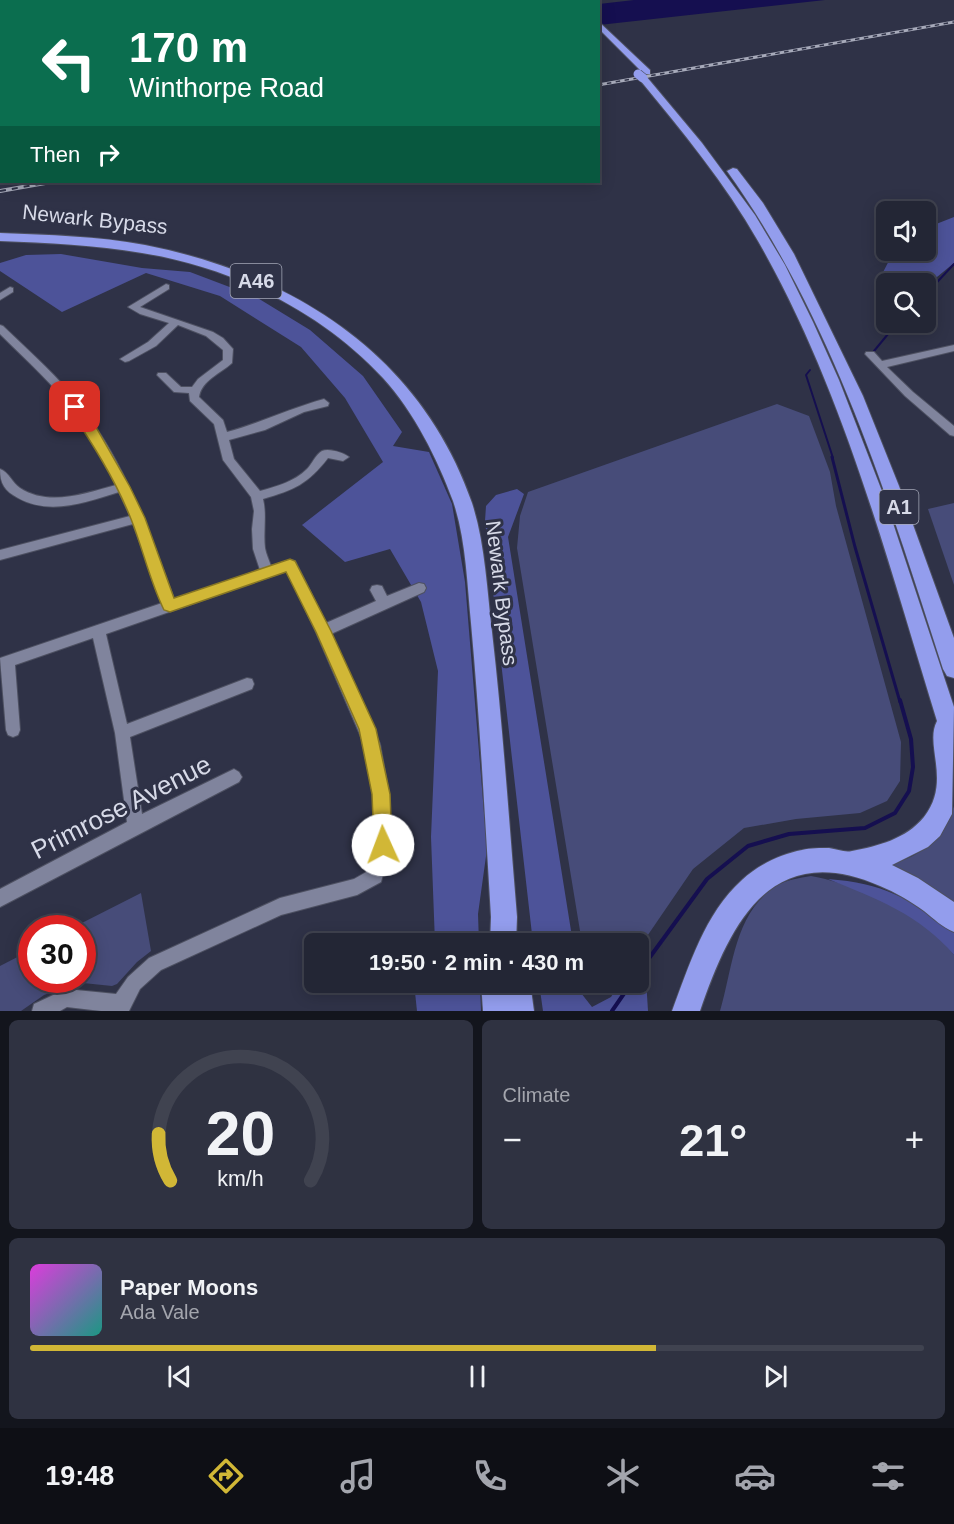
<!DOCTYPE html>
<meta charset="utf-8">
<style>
:root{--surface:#232635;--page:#2f3241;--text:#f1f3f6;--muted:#a3a5ad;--line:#404350;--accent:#d1b736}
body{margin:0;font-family:Arial,sans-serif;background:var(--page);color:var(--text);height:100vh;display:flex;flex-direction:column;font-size:22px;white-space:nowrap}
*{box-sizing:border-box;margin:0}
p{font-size:20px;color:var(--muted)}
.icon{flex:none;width:33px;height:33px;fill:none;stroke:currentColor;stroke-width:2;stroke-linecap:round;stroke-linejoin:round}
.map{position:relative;height:1011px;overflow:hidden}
.sheet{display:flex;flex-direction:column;gap:9px;padding:9px;background:#13151d;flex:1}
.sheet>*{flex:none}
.guide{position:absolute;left:0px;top:0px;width:600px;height:183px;box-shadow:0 3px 15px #0003,0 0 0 2px var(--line);background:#0b6e4f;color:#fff;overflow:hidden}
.tools{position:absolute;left:876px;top:201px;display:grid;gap:12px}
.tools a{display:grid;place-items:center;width:60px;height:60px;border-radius:9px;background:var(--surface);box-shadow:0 3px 15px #0003,0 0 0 2px var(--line);font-size:30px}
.speed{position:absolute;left:18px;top:915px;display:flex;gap:12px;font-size:30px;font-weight:700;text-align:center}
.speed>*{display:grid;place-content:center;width:78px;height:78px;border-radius:50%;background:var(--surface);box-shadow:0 3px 15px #0003,0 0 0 2px var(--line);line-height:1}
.speed .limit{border:9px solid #d22;background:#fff;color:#111}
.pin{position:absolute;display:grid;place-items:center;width:51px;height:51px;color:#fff;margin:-26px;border-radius:12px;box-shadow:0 3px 9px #0006}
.me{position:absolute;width:66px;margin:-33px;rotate:358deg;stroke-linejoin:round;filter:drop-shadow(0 0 4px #0008)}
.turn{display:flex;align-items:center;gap:21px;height:126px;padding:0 30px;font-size:27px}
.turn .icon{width:78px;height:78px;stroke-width:2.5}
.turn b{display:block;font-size:42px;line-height:51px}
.then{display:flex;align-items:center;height:57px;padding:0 30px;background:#0003;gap:12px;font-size:22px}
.big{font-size:45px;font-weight:800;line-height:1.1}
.sheet .card{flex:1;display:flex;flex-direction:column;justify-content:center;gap:9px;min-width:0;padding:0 21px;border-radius:9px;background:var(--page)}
.sheet .dial{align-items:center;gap:0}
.dial svg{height:156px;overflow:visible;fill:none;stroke:var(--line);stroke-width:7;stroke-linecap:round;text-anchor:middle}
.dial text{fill:var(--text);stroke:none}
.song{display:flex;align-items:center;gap:18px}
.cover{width:72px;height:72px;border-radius:9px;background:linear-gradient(135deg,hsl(300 70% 55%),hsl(170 70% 35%))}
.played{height:6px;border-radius:3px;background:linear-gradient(90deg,var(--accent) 70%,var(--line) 70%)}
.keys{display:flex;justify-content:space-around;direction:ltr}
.heat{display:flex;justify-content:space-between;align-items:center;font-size:33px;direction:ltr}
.sheet .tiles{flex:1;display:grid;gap:9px;grid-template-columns:1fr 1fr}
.card:last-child{grid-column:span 2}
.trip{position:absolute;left:304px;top:933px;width:345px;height:60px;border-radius:9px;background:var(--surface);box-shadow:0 3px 15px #0003,0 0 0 2px var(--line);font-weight:800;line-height:60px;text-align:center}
.dock{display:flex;height:96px;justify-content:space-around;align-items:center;background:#0e0f15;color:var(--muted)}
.dock .icon{width:42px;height:42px}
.dock .on{color:var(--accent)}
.dock b{font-size:27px;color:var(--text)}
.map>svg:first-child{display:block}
.green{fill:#474c79}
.forest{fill:#4d5399}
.water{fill:#150f50}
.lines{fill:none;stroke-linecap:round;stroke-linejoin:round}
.stream-far2{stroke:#150f50;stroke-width:2}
.stream-far1{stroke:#150f50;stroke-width:3}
.stream{stroke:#150f50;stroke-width:4}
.street-casing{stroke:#4d5061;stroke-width:2}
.highway-casing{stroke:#4d5061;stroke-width:2}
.street{fill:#80849d;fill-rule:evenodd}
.highway{fill:#939ded;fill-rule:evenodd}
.rail-far1-casing{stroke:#a7aaba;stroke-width:3}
.rail-casing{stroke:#a7aaba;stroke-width:4}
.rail-far1{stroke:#2f3247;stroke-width:1.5;stroke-dasharray:4.5;stroke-linecap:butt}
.rail{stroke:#2f3247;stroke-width:2;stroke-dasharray:6;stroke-linecap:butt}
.highway-bridge-casing{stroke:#4d5061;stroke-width:10;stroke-linecap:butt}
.highway-bridge{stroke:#939ded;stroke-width:9}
.route{fill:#d1b736;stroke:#887723;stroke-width:1.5}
.labels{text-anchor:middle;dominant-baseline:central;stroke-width:6;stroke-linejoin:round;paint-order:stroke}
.shield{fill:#2f3247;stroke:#a5a8b8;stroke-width:1.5}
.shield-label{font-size:20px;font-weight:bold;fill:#d7dae8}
.street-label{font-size:21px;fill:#d7dae8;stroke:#2f3247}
.near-street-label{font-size:26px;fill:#d7dae8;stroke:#2f3247}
</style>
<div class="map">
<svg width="954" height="1011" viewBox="0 0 954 1011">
<rect width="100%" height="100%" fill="#2f3247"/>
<!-- green -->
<g class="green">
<polygon points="777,404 809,416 830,472 836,506 901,742 900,781 887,801 860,813 796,819 744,828 693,869 639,948 639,944 582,943 517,548 520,516 528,492"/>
<polygon points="954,503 954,585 928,509"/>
<path d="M954,806v102l-73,-42c36,-6 62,-25 73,-60z"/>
<path d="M811,876c33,5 86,29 113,48 11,9 21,20 30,31v56h-234c13,-43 14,-98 56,-125 9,-6 24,-8 35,-10z"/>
<polygon points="141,893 151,951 137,962 117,984 112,986 83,983 70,985 44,995 21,1011 0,1011 0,966 31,950 32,980 82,980 82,928 72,928"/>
</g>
<!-- forest -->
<g class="forest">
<polygon points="954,217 954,263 926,286 926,284 886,284 886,290 879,280 894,251 926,250 926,228"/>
<polygon points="61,254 142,268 190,272 256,297 310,330 363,376 402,432 393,446 429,452 452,504 465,582 487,849 478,914 479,943 435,943 431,837 438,671 421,602 390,549 345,562 302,525 383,462 345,398 301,347 220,296 146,273 62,312 0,271 0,263 26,255"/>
<polygon points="517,489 524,494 508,537 573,943 533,943 485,521 486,506 496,495"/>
<path d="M828,879c55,4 81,20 126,49v27c-35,-41 -77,-56 -126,-76z"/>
<polygon points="639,971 646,979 648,1011 543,1011 539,983 580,983 581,993 592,1007 611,997 620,983 639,982"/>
<polygon points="414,983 480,983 481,1011 417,1011"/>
</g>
<!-- water -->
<polygon class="water" points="634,0 825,0 599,25 599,4"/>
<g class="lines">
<!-- stream-far2 -->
<g class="stream-far2">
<polyline points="926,294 954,264"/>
<polyline points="896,325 898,322"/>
<polyline points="874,351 893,328"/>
<polyline points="810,370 806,375 833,458"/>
</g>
<!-- stream-far1 -->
<polyline class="stream-far1" points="832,457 855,547 900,702"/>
<!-- stream -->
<g class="stream">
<polyline points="639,972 707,879 748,846 789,834 865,828 895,813 909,791 913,767 911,739 900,700"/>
<polyline points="612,1011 632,982"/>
</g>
<defs>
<g id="street">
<path d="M166,284l3,1v4l-29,18 73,25 10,6 10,11 -1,14c-12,11 -30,17 -33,34l24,23 4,12c33,-9 64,-24 97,-33l5,4 -1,3 -24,6 -39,18 -36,10 5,19 26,32c17,-5 34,-9 47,-22 5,-5 9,-15 15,-18 7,-3 22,2 27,6l-6,4 -15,-3c-20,26 -34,32 -65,41 4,16 0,32 2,49 1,6 4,12 6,18l19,-6 5,1 31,62 50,-22 -6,-11 2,-4 5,-1 5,1 5,10 32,-13 5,1 2,4 -2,4 -93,42 49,110 9,50 2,51 -10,37 -24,13 -76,20 -120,55 -21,19 -11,22h-28l-34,-4 -7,4h-28l2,-7 32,-15 50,5 12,-17 21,-19 131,-60 74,-19 14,-8 7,-26 -2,-51 -9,-50 -48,-112 -29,-61 -181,63 21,90 120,-46 5,1 2,5 -2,5 -122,48 12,77 92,-45 5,3 3,5 -3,5 -239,125v-18l127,-67 -12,-89 -22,-95 -78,27 5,65 -2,5 -5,2 -5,-2 -2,-5 -6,-72 162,-55 -29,-79 -133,36v-10l130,-34 -11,-24c-32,10 -69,24 -101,6 -13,-7 -18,-14 -18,-29 9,3 12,14 20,19 29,19 66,5 96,-3 -12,-24 -24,-48 -40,-69 -21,-31 -50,-56 -76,-82v-9l3,1c28,27 57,52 80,83 43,57 67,124 91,190l86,-29 -7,-21 -1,-20 2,-18 -3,-14 -28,-37 -9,-36 -24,-23 -1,-8 -15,-1 -17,-17 1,-2h8l15,14h11l6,-8 25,-19v-10l-17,-14 -28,-11 -22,21 -27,15 -4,1 -5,-3 28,-17 21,-19 -29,-9 -12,-7z"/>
<polygon points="10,287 13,288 13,292 0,300 0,293"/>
<polygon points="954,345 954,351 887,367 913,392 954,426 954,436 950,435 905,396 865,354 866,352 874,352 882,361"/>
</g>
<g id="highway">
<polygon points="573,0 581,0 582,2 574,2"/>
<polygon points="598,21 650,70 650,74 644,74 598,28"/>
<path d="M640,76h6l56,67 53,72 30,50 28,57 26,58 46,119 69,208 -2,107 -12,22 -12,11 -36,18 26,13 36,24v30c-12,-5 -20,-13 -30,-21 -14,-10 -29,-19 -44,-25 -109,-48 -150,38 -180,125h-28c17,-45 33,-98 70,-131 16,-15 39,-26 60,-30 8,-2 19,-2 27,-2 8,1 16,5 23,3 26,-5 54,-12 72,-34 28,-36 0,-72 13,-96 -50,-162 -94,-332 -179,-480 -33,-58 -76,-110 -118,-161z"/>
<path d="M733,168l4,1 26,34 31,51 69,142 36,90 55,152v40l-7,-2 -4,-7c-55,-171 -110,-350 -216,-498z"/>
<path d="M0,233c49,2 97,3 145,12 148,29 276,110 327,258 13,40 15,87 20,129 11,95 17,190 25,285l-1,27h-26l1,-27c-6,-98 -11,-196 -20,-294 -4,-40 -5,-84 -18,-122 -16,-43 -39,-89 -70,-123 -62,-67 -152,-111 -241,-125 -47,-8 -94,-10 -142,-12z"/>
<polygon points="481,982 530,982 534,1011 483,1011"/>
</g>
</defs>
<!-- street casing -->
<use href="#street" class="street-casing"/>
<!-- highway casing -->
<use href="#highway" class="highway-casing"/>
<!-- street -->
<use href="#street" class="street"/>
<!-- highway -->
<use href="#highway" class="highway"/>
<defs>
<polyline id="rail-far1" points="598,85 954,22"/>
<polyline id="rail" points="0,191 51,182"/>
</defs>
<!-- rail-far1 casing -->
<use href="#rail-far1" class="rail-far1-casing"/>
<!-- rail casing -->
<use href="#rail" class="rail-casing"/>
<!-- rail-far1 -->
<use href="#rail-far1" class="rail-far1"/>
<!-- rail -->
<use href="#rail" class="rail"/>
<defs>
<polyline id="highway-bridge" points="638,74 643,78"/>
</defs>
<!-- highway-bridge casing -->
<use href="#highway-bridge" class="highway-bridge-casing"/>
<!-- highway-bridge -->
<use href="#highway-bridge" class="highway-bridge"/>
</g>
<!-- route -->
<path class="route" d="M75,403l4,1 14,18 37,65 15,31 29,80 116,-39 5,2 36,70 45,98 14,65 2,51 -2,6 -7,3 -7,-3 -2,-6 -2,-51 -13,-65 -43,-97 -30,-60 -116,40 -6,-2c-14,-28 -21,-61 -33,-91 -16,-40 -39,-76 -63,-112z"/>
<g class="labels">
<!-- shield labels -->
<g class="shield">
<rect x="230.5" y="264" width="51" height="34" rx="4.5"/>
<rect x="879.5" y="490" width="39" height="34" rx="4.5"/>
</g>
<g class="shield-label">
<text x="256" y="281">A46</text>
<text x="899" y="507">A1</text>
</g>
<!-- street labels -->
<g class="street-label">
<text transform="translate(95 219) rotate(6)">Newark Bypass</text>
<text transform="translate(502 593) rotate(83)">Newark Bypass</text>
</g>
<!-- near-street labels -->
<g class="near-street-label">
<text transform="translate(121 807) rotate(-27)">Primrose Avenue</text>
</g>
</g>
</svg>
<div class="tools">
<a><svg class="icon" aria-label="sound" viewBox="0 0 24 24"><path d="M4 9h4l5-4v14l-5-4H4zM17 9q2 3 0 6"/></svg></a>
<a><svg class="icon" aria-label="search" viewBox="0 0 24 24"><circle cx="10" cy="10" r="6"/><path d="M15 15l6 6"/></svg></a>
</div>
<div class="speed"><div class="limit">30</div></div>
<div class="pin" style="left:75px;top:407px;background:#d93025"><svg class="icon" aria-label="arrive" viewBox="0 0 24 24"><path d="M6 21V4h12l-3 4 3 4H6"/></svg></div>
<svg class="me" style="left:383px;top:845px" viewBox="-20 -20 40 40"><circle r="19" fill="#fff"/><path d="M0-13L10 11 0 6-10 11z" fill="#d1b736"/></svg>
<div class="trip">19:50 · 2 min · 430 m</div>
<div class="guide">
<div class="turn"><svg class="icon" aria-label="left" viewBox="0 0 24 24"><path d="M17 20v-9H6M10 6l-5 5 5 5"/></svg><div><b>170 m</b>Winthorpe Road</div></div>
<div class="then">Then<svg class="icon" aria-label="right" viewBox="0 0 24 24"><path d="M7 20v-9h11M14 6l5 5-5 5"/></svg></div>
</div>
</div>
<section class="sheet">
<div class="tiles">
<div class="card dial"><svg viewBox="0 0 100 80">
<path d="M14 69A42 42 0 1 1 86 69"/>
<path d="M14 69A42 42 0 0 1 8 45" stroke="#d1b736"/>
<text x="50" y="56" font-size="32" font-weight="700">20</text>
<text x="50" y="72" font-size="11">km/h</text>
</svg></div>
<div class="card"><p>Climate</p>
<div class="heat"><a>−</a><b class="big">21°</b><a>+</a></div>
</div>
<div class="card">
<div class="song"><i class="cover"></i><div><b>Paper Moons</b><p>Ada Vale</p></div></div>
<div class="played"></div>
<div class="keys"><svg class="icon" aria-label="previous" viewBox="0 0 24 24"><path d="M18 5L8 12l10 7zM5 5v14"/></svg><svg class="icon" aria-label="pause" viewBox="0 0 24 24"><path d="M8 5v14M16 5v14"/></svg><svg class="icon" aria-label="next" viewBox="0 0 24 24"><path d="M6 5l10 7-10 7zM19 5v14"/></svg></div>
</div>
</div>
</section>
<nav class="dock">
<b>19:48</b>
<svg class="icon on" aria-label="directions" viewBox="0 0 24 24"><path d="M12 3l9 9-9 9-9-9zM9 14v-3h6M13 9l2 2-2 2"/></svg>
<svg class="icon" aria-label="music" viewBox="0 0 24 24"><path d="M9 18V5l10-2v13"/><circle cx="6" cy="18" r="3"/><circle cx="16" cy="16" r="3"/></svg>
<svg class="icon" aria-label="phone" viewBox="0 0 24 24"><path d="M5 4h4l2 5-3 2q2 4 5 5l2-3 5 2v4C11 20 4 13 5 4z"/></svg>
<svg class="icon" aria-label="climate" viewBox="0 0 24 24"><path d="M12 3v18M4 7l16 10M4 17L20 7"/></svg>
<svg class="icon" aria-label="car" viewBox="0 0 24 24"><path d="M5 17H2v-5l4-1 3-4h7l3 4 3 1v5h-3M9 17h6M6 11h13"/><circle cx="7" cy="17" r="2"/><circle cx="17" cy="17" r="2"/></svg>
<svg class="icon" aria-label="filters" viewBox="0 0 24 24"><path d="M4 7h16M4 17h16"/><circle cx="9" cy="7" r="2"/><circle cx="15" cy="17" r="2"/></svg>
</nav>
